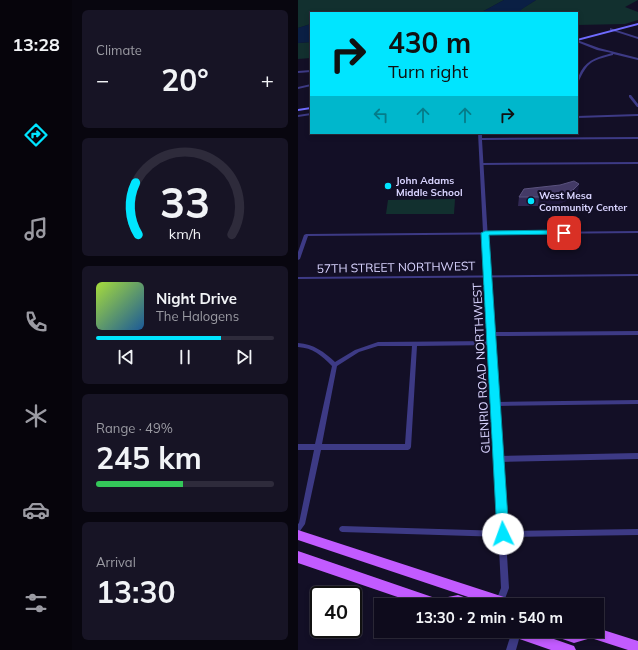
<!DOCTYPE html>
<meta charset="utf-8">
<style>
:root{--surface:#0e0b1c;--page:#171425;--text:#f1f3f6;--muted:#9b9ba3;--line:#2e2b3b;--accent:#00e5ff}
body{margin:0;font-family:Mulish,sans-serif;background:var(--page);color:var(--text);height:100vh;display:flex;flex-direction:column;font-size:15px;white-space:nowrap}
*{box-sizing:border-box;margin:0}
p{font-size:13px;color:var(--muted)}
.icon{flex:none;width:22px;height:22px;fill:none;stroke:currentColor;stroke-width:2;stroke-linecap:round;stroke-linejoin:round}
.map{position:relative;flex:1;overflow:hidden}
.side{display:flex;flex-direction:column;gap:10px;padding:10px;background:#08060f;width:226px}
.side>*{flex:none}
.top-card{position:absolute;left:12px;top:12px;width:268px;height:122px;border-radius:0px;box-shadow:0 2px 6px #0003,0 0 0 1px var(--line);background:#00e5ff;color:#111;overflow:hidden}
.speed{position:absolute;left:12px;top:586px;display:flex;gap:8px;font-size:20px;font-weight:700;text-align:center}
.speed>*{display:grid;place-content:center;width:52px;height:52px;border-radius:50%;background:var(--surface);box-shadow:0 2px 6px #0003,0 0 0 1px var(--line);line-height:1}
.speed .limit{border:2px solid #111;border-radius:6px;background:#fff;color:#111}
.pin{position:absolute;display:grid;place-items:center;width:34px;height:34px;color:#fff;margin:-17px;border-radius:8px;box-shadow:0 2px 6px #0006}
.me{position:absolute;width:44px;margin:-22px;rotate:357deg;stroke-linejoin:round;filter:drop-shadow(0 0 3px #0008)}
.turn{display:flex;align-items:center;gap:14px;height:84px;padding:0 12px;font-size:18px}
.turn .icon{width:52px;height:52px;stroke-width:2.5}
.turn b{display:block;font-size:28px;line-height:34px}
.lanes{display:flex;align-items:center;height:38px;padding:0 12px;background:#0003;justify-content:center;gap:20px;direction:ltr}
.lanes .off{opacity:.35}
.big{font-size:30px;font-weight:700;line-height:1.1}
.side .card{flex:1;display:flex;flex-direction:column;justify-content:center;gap:6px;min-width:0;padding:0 14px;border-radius:6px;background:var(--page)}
.side .dial{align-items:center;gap:0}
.dial svg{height:104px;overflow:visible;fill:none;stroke:var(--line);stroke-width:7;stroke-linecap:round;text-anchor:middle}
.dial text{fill:var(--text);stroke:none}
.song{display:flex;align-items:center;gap:12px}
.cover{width:48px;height:48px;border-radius:6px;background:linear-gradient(135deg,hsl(80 70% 55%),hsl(210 70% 35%))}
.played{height:4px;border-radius:2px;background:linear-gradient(90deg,var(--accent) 70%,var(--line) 70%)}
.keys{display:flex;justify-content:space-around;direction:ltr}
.heat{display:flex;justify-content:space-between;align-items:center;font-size:22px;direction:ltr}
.charge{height:6px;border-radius:3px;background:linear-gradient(90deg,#34c759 49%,var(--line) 0)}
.trip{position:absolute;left:76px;top:598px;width:230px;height:40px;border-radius:0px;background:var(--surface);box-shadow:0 2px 6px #0003,0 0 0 1px var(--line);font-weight:700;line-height:40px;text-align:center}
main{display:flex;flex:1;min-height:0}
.dock{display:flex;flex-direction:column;width:72px;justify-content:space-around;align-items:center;background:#06040b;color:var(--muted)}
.dock .icon{width:28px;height:28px}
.dock .on{color:var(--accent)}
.dock b{font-size:18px;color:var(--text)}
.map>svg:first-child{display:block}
.green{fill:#12302f}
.water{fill:#0a1f44}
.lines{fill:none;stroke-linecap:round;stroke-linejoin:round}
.minor{fill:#3d3a85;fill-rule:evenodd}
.tertiary{fill:#3d3a85;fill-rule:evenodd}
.secondary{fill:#6f6bff;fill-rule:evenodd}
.primary{fill:#c25bff;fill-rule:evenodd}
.wall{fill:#312854}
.shaded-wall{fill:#1d163a}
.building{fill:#433a66;stroke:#5a527e}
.route{fill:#00e5ff;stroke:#0095a6}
.poi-dot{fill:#00e5ff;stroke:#130f26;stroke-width:1.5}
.labels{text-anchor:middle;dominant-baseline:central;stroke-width:4;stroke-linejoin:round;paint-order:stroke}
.far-poi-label{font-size:10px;font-weight:bold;fill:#d9d4ff;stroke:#130f26;text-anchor:start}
.street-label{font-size:12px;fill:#d9d4ff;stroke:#130f26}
</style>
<main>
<nav class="dock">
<b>13:28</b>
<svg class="icon on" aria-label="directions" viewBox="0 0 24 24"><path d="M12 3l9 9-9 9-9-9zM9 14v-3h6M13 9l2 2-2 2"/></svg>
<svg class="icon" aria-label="music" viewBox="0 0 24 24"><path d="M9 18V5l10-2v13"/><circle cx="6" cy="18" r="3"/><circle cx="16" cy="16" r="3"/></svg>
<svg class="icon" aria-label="phone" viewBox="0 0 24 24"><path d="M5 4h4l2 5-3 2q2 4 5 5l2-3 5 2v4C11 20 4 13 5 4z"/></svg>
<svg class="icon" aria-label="climate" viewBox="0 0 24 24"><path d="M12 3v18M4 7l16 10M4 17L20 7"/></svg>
<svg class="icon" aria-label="car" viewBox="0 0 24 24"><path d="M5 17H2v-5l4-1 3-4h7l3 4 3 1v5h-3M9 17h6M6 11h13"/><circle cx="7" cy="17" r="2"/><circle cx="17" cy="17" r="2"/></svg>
<svg class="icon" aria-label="filters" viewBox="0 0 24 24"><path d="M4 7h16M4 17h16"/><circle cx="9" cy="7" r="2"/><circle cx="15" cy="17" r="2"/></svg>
</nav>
<section class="side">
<div class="card"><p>Climate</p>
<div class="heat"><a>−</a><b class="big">20°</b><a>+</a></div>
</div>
<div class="card dial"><svg viewBox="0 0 100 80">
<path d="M14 69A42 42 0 1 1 86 69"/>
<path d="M14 69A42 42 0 0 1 12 29" stroke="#00e5ff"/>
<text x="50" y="56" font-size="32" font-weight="700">33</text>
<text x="50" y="72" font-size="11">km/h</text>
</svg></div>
<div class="card">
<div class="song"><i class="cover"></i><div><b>Night Drive</b><p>The Halogens</p></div></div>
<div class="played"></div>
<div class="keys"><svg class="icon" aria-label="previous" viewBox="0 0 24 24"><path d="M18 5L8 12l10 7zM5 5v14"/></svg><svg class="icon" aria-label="pause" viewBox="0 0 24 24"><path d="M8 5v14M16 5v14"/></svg><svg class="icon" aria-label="next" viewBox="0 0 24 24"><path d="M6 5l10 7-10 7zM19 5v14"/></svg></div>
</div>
<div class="card"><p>Range · 49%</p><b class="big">245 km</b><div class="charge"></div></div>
<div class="card"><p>Arrival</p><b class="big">13:30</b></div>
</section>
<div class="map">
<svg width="340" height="650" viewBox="0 0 340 650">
<rect width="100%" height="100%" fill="#130f26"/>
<!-- green -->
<g class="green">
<polygon points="0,0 206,0 182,13 13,13 13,24 0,28"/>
<polygon points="238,0 340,0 327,7 340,12 340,20 327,24 279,25 279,13 217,13"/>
<polygon points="13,42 13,58 0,59 0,43"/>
<polygon points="157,199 156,214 88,214 90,200"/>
</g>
<!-- water -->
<g class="water">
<polygon points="206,0 238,0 224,9 221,12 182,13"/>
<polygon points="13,24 13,42 0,43 0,28"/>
</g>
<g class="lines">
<!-- minor -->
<g class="minor">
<path d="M279,40l22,8 39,10v2l-25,-6v1c-22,6 -25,6 -35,28l-1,1c0,-5 2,-9 4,-13 7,-12 18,-14 31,-18l-15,-3 -20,-8z"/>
<polygon points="13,70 13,72 0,73 0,71"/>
<polygon points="13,84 13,86 0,89 0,87"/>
<polygon points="331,95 333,95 340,104 340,107 339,107 331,97"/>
<polygon points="340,162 340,164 184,165 182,164 184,163"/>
<polygon points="340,231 340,233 10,236 2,259 0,260 0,252 6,235 8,234"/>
<polygon points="340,274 340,276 0,279 0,277"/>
<polygon points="340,331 340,335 194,336 191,334 194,332"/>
<path d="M194,341l3,2 -3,2 -75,1 -6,101 -1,2 -2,1h-87l-16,74 -5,7 -2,1v-8l1,-1 15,-73h-16v-6h17l17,-78c-11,-11 -19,-18 -34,-19v-4c16,1 26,9 37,19l20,-12 23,-8zM80,346h34l-7,98h-83l15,-78 22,-14z"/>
<polygon points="340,400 340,404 198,406 196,406 195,404 196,402 198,402"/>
<polygon points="340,453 340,459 201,462 199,461 198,459 199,457 201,456"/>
<polygon points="44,526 205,531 340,529 340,535 205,537 44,532 42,531 41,529 42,527"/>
</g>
<!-- tertiary -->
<g class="tertiary">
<polygon points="312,28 340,37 340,39 312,30"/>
<polygon points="13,113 13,115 0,117 0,115"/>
<polygon points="340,114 340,116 279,118 279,116"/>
<polygon points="180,133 184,133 184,138 340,137 340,139 184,140 211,588 205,604 203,605 199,604 198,601 203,588"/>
<polygon points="214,631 222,631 223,632 218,650 208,650"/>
</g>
<!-- secondary -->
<g class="secondary">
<polygon points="340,23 340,25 279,41 279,39"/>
<polygon points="13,107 13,109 0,111 0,109"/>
</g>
<!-- primary -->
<g class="primary">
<polygon points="0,530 212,599 216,601 218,605 194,605 0,540"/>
<polygon points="0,551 140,599 160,595 177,601 179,605 123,605 0,563"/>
<polygon points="299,628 340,641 340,650 330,650 293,638 276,643 253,635 251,631 299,631"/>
<polygon points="208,631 233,631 276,646 278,650 253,650 210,635"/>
</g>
</g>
<!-- wall -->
<polygon class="wall" points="280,193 273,199 260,204 240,206 220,206 221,197"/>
<!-- shaded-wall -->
<polygon class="shaded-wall" points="281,184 280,193 273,199 260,204 240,206 241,197"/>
<!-- building -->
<polygon class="building" points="276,181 281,184 275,190 261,195 241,197 221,197 226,189 262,185"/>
<!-- route -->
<polygon class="route" points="266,230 270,233 269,234 191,235 211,534 209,538 205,540 200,538 199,534 183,233 187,231"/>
<!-- markers -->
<g class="poi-dot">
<circle cx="90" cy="186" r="4"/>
<circle cx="233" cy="201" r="4"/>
</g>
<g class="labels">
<!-- far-poi labels -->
<g class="far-poi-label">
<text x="98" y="180">John Adams<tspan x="98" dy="12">Middle School</tspan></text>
<text x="241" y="195">West Mesa<tspan x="241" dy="12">Community Center</tspan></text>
</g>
<!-- street labels -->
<g class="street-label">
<text transform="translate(98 267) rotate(-1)">57TH STREET NORTHWEST</text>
<text transform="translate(183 368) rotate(-93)">GLENRIO ROAD NORTHWEST</text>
</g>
</g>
</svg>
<div class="speed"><div class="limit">40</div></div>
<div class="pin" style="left:266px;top:233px;background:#d93025"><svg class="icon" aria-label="arrive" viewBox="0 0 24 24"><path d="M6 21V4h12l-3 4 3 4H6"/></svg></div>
<svg class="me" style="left:205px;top:534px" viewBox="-20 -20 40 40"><circle r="19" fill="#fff"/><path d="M0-13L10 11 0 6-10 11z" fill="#00e5ff"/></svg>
<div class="trip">13:30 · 2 min · 540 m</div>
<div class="top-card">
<div class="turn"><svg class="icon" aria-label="right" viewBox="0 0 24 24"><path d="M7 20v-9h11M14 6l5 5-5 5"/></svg><div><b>430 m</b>Turn right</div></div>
<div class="lanes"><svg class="icon off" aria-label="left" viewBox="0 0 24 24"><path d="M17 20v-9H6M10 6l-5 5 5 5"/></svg><svg class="icon off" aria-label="ahead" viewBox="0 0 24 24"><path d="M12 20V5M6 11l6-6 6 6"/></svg><svg class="icon off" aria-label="ahead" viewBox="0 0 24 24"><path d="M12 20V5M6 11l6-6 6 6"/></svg><svg class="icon" aria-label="right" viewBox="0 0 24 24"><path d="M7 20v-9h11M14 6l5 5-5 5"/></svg></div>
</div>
</div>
</main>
